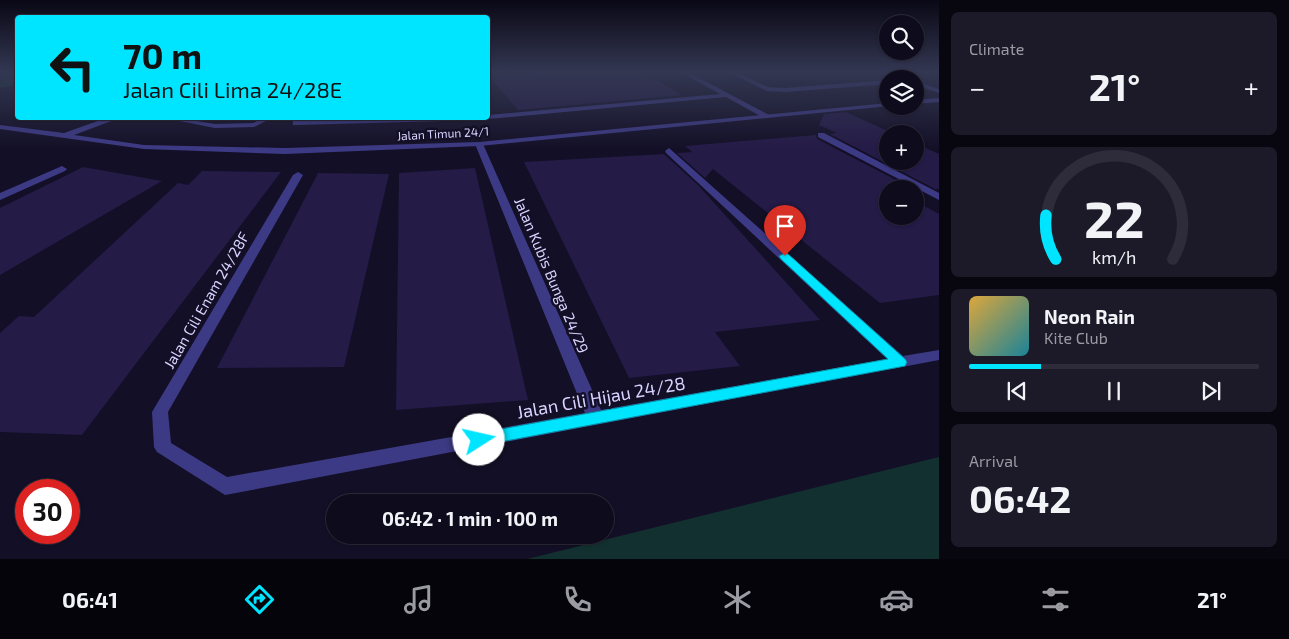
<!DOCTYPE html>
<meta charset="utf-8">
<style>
:root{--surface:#0e0b1c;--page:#1c1929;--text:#f1f3f6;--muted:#9b9ba3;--line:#2e2b3b;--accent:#00e5ff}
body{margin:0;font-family:"Exo 2",sans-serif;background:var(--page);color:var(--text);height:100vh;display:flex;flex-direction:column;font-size:19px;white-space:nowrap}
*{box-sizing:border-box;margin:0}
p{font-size:16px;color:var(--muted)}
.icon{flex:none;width:28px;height:28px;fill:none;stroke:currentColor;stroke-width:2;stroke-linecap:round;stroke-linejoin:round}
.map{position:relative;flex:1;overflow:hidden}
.drawer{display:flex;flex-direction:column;gap:12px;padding:12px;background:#08060f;width:350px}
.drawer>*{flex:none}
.hud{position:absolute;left:15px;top:15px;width:475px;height:105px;border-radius:5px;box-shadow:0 1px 4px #0004,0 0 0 1px var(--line);background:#00e5ff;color:#111;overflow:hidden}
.buttons{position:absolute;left:879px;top:15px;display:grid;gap:10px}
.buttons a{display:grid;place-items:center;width:45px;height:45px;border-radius:50%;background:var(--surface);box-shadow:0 1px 4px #0004,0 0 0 1px var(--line);font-size:25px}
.speed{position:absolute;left:15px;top:479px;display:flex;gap:10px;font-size:25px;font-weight:700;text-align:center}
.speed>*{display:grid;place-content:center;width:65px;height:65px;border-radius:50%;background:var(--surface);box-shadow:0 1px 4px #0004,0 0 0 1px var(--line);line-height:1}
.speed .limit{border:8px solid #d22;background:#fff;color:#111}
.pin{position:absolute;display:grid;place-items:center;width:42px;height:42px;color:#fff;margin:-51px -21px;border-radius:50% 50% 50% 0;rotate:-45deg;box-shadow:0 0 5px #0007}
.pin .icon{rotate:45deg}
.me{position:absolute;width:55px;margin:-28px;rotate:80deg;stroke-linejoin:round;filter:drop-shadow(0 0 4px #0008)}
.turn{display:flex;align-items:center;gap:18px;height:105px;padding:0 25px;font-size:22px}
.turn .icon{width:65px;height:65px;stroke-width:2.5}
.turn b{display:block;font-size:35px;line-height:42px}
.big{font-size:38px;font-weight:700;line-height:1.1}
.drawer .card{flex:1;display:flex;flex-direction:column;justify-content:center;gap:8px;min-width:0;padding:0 18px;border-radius:8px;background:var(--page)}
.drawer .dial{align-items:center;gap:0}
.dial svg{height:130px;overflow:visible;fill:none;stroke:var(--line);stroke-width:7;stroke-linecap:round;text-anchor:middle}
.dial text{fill:var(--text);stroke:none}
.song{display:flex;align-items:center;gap:15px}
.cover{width:60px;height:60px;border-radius:8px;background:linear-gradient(135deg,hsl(40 70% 55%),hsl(190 70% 35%))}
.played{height:5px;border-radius:2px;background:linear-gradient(90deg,var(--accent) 25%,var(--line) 25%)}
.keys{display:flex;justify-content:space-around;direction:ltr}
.heat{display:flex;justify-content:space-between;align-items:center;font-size:28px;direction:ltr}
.trip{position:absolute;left:326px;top:494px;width:288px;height:50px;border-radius:25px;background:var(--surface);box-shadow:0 1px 4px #0004,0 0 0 1px var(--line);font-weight:700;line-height:50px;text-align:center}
.tabs{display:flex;height:80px;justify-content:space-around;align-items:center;background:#06040b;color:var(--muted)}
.tabs .icon{width:35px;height:35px}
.tabs .current{color:var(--accent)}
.tabs b{font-size:22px;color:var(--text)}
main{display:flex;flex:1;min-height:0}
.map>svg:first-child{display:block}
.green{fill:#12302f}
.building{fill:#241b47}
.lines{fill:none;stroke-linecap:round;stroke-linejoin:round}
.service{fill:#3d3a85;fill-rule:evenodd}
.minor{fill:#3d3a85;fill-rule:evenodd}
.tertiary{fill:#3d3a85;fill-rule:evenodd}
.route{fill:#00e5ff;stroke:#0095a6}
.labels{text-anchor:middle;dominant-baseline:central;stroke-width:5;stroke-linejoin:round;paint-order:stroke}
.far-street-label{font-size:12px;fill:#d9d4ff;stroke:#130f26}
.street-label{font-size:15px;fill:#d9d4ff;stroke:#130f26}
.near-street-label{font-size:18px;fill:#d9d4ff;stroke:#130f26}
</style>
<main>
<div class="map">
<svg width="939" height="559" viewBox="0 0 939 559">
<rect width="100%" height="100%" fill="#130f26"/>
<!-- green -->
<g class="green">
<polygon points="0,72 17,72 17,85 0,88"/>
<polygon points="939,457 939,559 527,559"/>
</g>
<!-- building -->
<g class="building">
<polygon points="546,72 642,72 682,95 518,110 489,76"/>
<polygon points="846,112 894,134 888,134 888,161 915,161 915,143 939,154 939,189 935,189 830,134 837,133 819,125 824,114"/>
<polygon points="816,135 817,139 913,189 888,189 888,216 915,216 915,201 939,214 939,295 880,303 713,169 705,178 677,153 692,152 685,146"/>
<polygon points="664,154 698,185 820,320 715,332 740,366 629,378 524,162"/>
<polygon points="83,167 162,181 0,275 0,208"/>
<polygon points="475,168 528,400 396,410 399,173"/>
<polygon points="202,171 281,172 82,435 0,432 0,333 19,316 34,317 178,183 188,185"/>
<polygon points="318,173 389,174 344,367 217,368"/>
</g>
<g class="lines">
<!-- service -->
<g class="service">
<polygon points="728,72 736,72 768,87 785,88 888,80 888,84 785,92 767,91"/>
<polygon points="881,72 890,72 906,79 897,79"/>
<polygon points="915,81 939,89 939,93 915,85"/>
<polygon points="164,118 178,118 215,124 253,123 263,118 272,118 254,127 215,128"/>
<polygon points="300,118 309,118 299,125 293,125 293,121"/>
</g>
<!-- minor -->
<g class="minor">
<polygon points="680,72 688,72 771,116 764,118 726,97 488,119 485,118 488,118 488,115 720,94"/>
<polygon points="417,118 485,118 481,120 296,125 292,123 296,121"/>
<polygon points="818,133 824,133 939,193 939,200 818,137"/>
<polygon points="476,142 483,144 601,410 887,359 666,153 665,151 669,148 903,356 939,350 939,360 225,495 157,452 154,447 152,412 293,175 298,172 303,175 168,412 171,443 227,477 585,413 475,144"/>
<polygon points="62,166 67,169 65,171 0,200 0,193"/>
</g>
<!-- tertiary -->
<g class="tertiary">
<polygon points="939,98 939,102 915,104 915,100"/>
<polygon points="888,103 888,106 890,106 479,146 285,154 144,149 0,129 0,125 64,133 106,118 114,118 114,120 74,135 144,145 285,148 479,142"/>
</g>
</g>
<!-- sky -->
<linearGradient id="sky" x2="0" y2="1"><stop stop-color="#0a0815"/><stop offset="0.48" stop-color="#333752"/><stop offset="1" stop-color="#333752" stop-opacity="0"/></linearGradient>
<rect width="939" height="150" fill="url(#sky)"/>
<!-- route -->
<polygon class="route" points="785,253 788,254 905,359 907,362 905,366 479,446 473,444 471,440 473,435 479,433 888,359 781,259 779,256"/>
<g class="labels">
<!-- far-street labels -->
<g class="far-street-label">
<text transform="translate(443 133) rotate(-3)">Jalan Timun 24/1</text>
</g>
<!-- street labels -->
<g class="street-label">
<text transform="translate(552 275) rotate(67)">Jalan Kubis Bunga 24/29</text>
<text transform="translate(206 300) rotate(-60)">Jalan Cili Enam 24/28F</text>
</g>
<!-- near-street labels -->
<g class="near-street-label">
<text transform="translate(601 397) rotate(-10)">Jalan Cili Hijau 24/28</text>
</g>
</g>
</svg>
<div class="buttons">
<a><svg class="icon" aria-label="search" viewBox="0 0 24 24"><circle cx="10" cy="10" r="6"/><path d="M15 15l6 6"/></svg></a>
<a><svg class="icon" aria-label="layers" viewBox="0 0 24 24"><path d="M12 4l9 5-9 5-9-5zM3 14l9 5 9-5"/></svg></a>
<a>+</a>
<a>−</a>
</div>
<div class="speed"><div class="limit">30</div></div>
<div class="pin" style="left:785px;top:256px;background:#d93025"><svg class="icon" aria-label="arrive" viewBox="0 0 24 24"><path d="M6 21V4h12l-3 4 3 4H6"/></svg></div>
<svg class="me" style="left:479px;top:440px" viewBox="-20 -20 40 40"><circle r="19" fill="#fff"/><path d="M0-13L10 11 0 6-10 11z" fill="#00e5ff"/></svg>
<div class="trip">06:42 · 1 min · 100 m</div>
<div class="hud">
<div class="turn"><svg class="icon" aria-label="left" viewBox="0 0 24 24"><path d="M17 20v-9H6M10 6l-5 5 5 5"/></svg><div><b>70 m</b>Jalan Cili Lima 24/28E</div></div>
</div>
</div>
<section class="drawer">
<div class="card"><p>Climate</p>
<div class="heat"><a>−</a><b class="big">21°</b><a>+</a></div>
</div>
<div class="card dial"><svg viewBox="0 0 100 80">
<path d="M14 69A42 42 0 1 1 86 69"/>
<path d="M14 69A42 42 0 0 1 8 42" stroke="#00e5ff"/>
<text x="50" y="56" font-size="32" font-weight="700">22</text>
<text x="50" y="72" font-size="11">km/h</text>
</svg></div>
<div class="card">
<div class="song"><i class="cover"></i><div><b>Neon Rain</b><p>Kite Club</p></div></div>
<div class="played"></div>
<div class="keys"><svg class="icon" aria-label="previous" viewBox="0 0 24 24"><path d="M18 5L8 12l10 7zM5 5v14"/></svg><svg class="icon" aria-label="pause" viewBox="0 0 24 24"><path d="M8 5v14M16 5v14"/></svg><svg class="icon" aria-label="next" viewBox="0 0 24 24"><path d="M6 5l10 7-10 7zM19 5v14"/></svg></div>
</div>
<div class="card"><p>Arrival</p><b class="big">06:42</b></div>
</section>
</main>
<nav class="tabs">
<b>06:41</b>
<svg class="icon current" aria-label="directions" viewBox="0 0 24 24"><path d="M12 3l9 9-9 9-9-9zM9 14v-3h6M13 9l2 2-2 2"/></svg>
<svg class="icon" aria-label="music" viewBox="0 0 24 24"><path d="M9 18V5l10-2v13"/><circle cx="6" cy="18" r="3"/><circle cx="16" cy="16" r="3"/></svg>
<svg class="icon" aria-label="phone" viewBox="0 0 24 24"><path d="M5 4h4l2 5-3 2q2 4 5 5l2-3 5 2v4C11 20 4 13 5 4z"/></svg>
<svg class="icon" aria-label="climate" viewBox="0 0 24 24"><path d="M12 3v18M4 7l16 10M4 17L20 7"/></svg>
<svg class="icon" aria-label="car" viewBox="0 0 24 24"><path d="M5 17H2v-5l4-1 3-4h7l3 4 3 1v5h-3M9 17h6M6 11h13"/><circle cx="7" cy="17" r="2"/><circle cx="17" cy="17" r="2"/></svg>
<svg class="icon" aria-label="filters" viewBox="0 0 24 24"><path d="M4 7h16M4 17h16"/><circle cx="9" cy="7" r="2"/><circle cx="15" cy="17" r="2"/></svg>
<b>21°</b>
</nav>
